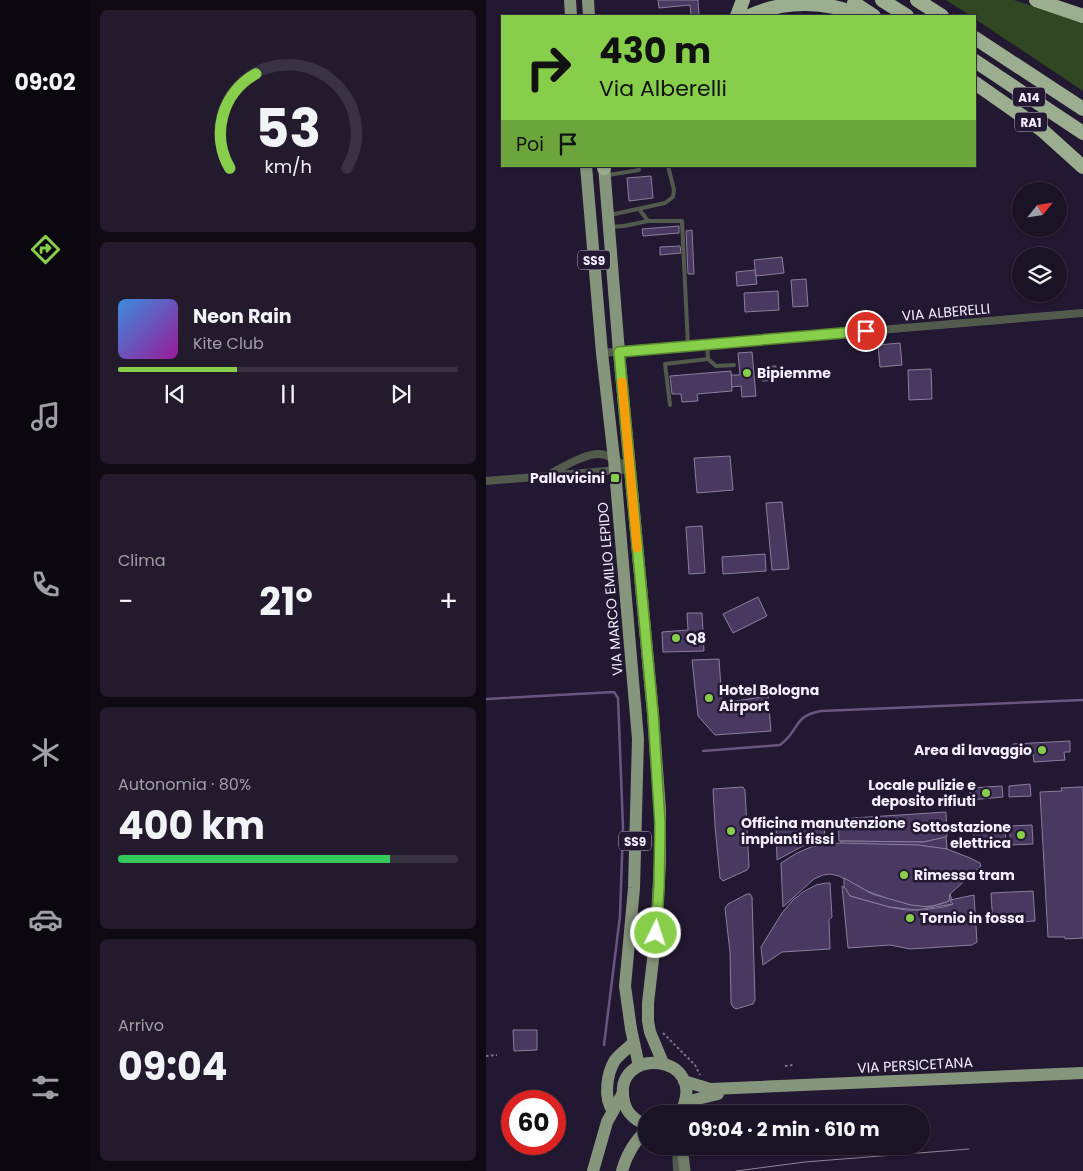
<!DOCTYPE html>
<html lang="it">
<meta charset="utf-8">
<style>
:root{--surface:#1a1225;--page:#231b2d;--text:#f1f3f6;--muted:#9f9ea7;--line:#383242;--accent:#87cf4a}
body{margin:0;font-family:Poppins,sans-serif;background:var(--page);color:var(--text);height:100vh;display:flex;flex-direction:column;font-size:19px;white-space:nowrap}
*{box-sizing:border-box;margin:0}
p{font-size:16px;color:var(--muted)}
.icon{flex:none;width:28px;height:28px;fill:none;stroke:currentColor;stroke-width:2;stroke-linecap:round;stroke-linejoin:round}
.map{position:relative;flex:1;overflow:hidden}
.drawer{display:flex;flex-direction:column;gap:10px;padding:10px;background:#0e0a14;width:396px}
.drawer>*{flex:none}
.top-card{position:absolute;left:15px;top:15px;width:475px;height:152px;border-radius:0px;box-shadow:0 1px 4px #0004,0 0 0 1px var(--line);background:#87cf4a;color:#111;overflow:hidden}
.needle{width:32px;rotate:60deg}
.buttons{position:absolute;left:526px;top:182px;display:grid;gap:10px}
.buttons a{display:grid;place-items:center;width:55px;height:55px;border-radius:50%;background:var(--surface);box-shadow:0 1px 4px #0004,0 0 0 1px var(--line);font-size:25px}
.speed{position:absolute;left:15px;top:1090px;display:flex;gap:10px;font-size:25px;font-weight:700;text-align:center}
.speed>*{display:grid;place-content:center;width:65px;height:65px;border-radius:50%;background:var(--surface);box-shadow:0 1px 4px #0004,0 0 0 1px var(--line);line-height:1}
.speed .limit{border:8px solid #d22;background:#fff;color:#111}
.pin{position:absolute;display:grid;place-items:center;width:42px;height:42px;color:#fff;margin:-21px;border:2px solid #fff;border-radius:50%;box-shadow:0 1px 5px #0007}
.me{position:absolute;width:55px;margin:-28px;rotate:4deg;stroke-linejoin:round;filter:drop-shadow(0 0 4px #0008)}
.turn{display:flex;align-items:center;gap:18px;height:105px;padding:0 15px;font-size:22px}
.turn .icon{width:65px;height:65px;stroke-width:2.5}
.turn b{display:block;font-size:35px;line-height:42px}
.then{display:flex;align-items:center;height:48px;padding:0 15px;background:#0003;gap:10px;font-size:19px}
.big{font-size:38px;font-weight:700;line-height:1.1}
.drawer .card{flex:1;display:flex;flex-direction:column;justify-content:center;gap:8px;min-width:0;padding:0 18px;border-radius:8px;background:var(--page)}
.drawer .dial{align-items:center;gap:0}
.dial svg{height:130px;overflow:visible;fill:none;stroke:var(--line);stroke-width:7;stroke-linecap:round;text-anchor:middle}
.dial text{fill:var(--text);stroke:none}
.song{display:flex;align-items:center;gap:15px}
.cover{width:60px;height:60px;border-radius:8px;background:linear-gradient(135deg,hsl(210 70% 55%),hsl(300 70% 35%))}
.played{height:5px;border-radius:2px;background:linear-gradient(90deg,var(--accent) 35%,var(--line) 35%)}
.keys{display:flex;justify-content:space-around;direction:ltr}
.heat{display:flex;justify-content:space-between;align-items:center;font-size:28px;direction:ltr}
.charge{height:8px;border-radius:4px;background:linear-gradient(90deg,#34c759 80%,var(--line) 0)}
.trip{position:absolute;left:152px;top:1105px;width:292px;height:50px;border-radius:25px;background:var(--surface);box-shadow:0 1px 4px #0004,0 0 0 1px var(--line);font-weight:700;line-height:50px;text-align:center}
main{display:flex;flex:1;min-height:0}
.dock{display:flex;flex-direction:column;width:90px;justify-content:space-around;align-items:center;background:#0a070f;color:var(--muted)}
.dock .icon{width:35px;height:35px}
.dock .active{color:var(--accent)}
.dock b{font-size:22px;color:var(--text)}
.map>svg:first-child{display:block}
.green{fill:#314622}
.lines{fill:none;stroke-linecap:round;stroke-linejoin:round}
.stream{stroke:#685681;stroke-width:2.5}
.building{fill:#493860;stroke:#8a7e9d}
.path{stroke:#7c7489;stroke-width:2;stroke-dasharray:2.5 2.5;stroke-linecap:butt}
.service{stroke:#525a4e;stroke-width:4}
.minor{stroke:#525a4e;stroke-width:8}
.secondary{stroke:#707c68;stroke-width:11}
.primary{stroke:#86967c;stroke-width:12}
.motorway{stroke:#9bae8f;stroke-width:14}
.tram{stroke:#8d8599;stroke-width:1}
.route-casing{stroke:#588730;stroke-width:12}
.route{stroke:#87cf4a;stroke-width:9}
.slow{stroke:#f59e0b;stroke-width:9}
.poi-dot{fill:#87cf4a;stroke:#231831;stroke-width:2}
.labels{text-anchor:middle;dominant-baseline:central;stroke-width:5;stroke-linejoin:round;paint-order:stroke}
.shield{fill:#231831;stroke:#b5aec1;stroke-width:1}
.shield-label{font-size:12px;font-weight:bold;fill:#f4eeff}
.street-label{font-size:14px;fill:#f4eeff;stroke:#231831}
.poi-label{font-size:14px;font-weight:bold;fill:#f4eeff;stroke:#231831;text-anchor:start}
</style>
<main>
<nav class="dock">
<b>09:02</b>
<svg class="icon active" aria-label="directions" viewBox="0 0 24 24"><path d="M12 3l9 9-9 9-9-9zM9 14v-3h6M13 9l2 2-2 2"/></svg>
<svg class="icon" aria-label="music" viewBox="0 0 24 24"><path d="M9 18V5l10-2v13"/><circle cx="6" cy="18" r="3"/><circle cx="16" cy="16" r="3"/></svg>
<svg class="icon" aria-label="phone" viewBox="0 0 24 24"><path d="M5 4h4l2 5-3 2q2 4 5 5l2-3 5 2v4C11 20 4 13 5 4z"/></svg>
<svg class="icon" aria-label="climate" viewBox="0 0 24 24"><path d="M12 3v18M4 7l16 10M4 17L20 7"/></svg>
<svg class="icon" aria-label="car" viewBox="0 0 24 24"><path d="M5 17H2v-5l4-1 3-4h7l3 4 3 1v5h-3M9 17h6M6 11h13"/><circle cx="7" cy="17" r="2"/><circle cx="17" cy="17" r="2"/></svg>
<svg class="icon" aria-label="filters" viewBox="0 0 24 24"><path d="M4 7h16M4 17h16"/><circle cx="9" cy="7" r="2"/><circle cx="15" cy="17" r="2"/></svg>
</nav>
<section class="drawer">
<div class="card dial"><svg viewBox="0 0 100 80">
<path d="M14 69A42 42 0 1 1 86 69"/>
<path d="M14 69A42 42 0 0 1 30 11" stroke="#87cf4a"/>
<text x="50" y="56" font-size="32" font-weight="700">53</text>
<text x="50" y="72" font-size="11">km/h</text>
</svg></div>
<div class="card">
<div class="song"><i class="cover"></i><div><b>Neon Rain</b><p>Kite Club</p></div></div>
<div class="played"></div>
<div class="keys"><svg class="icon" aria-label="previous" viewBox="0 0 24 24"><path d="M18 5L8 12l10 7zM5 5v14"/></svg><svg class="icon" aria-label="pause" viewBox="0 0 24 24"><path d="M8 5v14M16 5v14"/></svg><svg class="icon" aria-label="next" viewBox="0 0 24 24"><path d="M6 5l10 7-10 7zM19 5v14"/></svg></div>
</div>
<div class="card"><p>Clima</p>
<div class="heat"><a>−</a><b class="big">21°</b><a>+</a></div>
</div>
<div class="card"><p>Autonomia · 80%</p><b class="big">400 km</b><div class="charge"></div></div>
<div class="card"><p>Arrivo</p><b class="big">09:04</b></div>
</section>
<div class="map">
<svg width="597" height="1171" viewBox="0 0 597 1171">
<rect width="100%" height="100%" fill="#231831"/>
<!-- green -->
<polygon class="green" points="460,0 528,0 597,22 597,91 489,19 489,16 485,16"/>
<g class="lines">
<!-- stream -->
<g class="stream">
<polyline points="0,699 128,692 132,698 137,828 134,916 118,1045"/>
<path d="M217,751l77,-6c20,-14 12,-29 41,-34l262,-11"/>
</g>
</g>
<!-- building -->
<g class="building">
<polygon points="172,0 212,0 213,16 205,16 204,5 173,8"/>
<polygon points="165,176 167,198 143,201 141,178"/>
<polygon points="193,226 193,233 157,236 156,229"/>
<polygon points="206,230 208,274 202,274 200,231"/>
<polygon points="194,246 195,253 174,255 174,247"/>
<polygon points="296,257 298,273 270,276 268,260"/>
<polygon points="269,270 271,284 251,286 250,272"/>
<polygon points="320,279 322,306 307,307 305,280"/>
<polygon points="292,291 293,310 259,312 258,293"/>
<polygon points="414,343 416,365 394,367 392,345"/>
<polygon points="266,352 270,396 256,397 255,386 245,387 245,375 254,375 252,353"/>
<polygon points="290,366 291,380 276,381 275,367"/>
<polygon points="445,369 446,399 423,400 422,370"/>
<polygon points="245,371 246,391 211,394 212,401 196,402 195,394 186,394 184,376"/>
<polygon points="244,456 247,490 211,493 208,458"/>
<polygon points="296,502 303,569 286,570 280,503"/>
<polygon points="216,526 219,573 203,574 200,527"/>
<polygon points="279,554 280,571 237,574 236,557"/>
<polygon points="272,597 281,616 247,633 237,614"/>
<polygon points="201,613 216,613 218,651 177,652 176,632 202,630"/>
<polygon points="233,659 236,703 282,696 285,731 229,735 212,716 206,660"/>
<polygon points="584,741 584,752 578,752 579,760 548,762 547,754 528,755 527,744"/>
<polygon points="544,784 545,796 523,797 523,786"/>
<polygon points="516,786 517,797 484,800 484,788"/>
<polygon points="257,787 259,790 263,867 261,870 237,881 234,878 229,826 227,789"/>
<polygon points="594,787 597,787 597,938 579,939 579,937 562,937 554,792 576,791 575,788"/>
<polygon points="460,812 461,836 458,838 437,842 353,841 352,819"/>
<polygon points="338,820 339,842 317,846 291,860 290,824"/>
<polygon points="519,825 520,845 488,847 487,827"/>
<polygon points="546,825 547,844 525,845 523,826"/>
<polygon points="460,837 461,849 459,849 432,845 361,844 355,843 355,841 437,842"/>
<polygon points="355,843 432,845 461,849 484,858 494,863 495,866 464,894 463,901 447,906 431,907 403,899 381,891 353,876 344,874 337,875 328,879 297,907 295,863 311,853 325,847 339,844"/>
<polygon points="358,878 386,894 425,905 442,907 455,904 463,901 464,894 467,904 431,910 403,907 364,896 358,888"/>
<polygon points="340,883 344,883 346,917 343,920 344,949 296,952 277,965 275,947 296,913 306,901 317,892 330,885"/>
<polygon points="356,886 359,888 364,896 403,907 420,910 437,910 458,907 467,904 464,900 488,895 491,942 486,945 424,949 404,945 362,948"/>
<polygon points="547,891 549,921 507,924 505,893"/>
<polygon points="261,894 264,894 266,897 269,1000 267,1004 250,1009 247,1007 245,1003 244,952 239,908 242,904"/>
<polygon points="27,1030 51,1030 51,1050 28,1051"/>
</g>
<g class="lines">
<!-- path -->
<g class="path">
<polyline points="177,1033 209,1065 214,1075"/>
<polyline points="0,1056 11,1055"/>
<polyline points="299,1066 307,1065"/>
</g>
<!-- service -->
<g class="service">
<polyline points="122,175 153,170 152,166"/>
<polyline points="153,209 162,221"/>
<polyline points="124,215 179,203 187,197 188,190 182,166"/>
<polyline points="124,227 138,226 162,221 196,221 202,346"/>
<polyline points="222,359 230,366 248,365"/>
<polyline points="184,405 179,364 222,359 221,344"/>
</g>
<!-- minor -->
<g class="minor">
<polyline points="116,353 597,313"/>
<path d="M64,474c13,-7 40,-24 55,-19 9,3 17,9 25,14"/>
<polyline points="0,481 144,469"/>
<polyline points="190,1146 191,1171"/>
</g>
<!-- secondary -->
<polyline class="secondary" points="196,1146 199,1171"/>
<!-- primary -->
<g class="primary">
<polyline points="84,0 85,16"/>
<polyline points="102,0 103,16"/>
<polyline points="100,166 116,353 128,459 152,739 148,888 139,986 145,1029 153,1066"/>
<polyline points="118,166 133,352 167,714 174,810 174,862 170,933 162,1003 162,1021 164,1032 177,1063"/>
<polyline points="198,1081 224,1089 597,1073"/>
<polyline points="199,1102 232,1094"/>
<path d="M127,1111c-10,-13 -6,-38 2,-51 5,-6 13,-12 18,-17"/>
<path d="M161,1125c-11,-4 -21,-12 -23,-24 -13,-56 88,-49 56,13"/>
<polyline points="107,1171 121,1122 137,1093"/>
<path d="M136,1171c4,-15 13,-31 25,-41"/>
</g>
<!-- motorway -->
<g class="motorway">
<polyline points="396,0 421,16"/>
<polyline points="431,0 456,16"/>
<polyline points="550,0 597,16"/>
<polyline points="368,3 388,16"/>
<polyline points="251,16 257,0"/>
<path d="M263,16c35,-16 77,-16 112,0"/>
<polyline points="489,38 597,109"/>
<polyline points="489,61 597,133"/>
<polyline points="489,83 556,130 597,167"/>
<polyline points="118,168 118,166"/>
</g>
<!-- tram -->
<polyline class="tram" points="250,1171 319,1162 483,1149"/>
</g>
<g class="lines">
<defs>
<polyline id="route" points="170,933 173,887 174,824 167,714 133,352 380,331"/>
</defs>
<!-- route casing -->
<use href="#route" class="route-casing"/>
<!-- route -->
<use href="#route" class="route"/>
<!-- slow -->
<polyline class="slow" points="136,382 151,548"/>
</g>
<!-- markers -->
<g class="poi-dot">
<circle cx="261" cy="373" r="5"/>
<rect x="124" y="473" width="10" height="10" rx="2.5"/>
<circle cx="190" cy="638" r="5"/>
<circle cx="223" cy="698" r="5"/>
<circle cx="556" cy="750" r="5"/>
<circle cx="500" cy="793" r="5"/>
<circle cx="245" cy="831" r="5"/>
<circle cx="535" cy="835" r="5"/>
<circle cx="418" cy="875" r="5"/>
<circle cx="424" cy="918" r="5"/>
</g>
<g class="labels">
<!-- shield labels -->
<g class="shield">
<rect x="527" y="87.5" width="32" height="19" rx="4"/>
<rect x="529" y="112.5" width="32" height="19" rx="4"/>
<rect x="92" y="250.5" width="32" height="19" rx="4"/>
<rect x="133" y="831.5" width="32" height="19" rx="4"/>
</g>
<g class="shield-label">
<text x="543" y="97">A14</text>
<text x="545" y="122">RA1</text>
<text x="108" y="260">SS9</text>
<text x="149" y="841">SS9</text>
</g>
<!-- street labels -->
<g class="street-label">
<text transform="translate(460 312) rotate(-5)">VIA ALBERELLI</text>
<text transform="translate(124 589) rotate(-95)">VIA MARCO EMILIO LEPIDO</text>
<text transform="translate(429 1065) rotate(-3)">VIA PERSICETANA</text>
</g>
<!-- poi labels -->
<g class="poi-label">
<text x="271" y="373">Bipiemme</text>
<text x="119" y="478" text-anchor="end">Pallavicini</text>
<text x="200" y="638">Q8</text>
<text x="233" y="690">Hotel Bologna<tspan x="233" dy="16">Airport</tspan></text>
<text x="546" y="750" text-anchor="end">Area di lavaggio</text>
<text x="490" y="785" text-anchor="end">Locale pulizie e<tspan x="490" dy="16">deposito rifiuti</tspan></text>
<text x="255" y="823">Officina manutenzione<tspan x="255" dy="16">impianti fissi</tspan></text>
<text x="525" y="827" text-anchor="end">Sottostazione<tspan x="525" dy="16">elettrica</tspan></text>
<text x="428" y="875">Rimessa tram</text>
<text x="434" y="918">Tornio in fossa</text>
</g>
</g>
</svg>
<div class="buttons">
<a><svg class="needle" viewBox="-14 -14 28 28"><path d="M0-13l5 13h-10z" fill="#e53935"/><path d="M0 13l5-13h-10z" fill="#9f9ea7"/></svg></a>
<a><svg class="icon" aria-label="layers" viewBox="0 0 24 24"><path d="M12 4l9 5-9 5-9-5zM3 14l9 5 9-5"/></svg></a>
</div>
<div class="speed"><div class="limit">60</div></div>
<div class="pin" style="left:380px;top:331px;background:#d93025"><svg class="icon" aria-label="arrive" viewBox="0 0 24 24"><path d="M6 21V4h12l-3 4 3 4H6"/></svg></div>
<svg class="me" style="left:170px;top:933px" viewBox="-20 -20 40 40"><circle r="17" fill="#87cf4a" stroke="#fff" stroke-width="3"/><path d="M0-11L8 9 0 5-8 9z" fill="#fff"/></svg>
<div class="trip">09:04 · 2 min · 610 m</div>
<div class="top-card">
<div class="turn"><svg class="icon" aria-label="right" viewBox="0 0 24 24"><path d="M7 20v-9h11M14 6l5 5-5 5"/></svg><div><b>430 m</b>Via Alberelli</div></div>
<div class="then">Poi<svg class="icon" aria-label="arrive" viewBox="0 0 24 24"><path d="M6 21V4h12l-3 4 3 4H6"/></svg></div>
</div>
</div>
</main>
